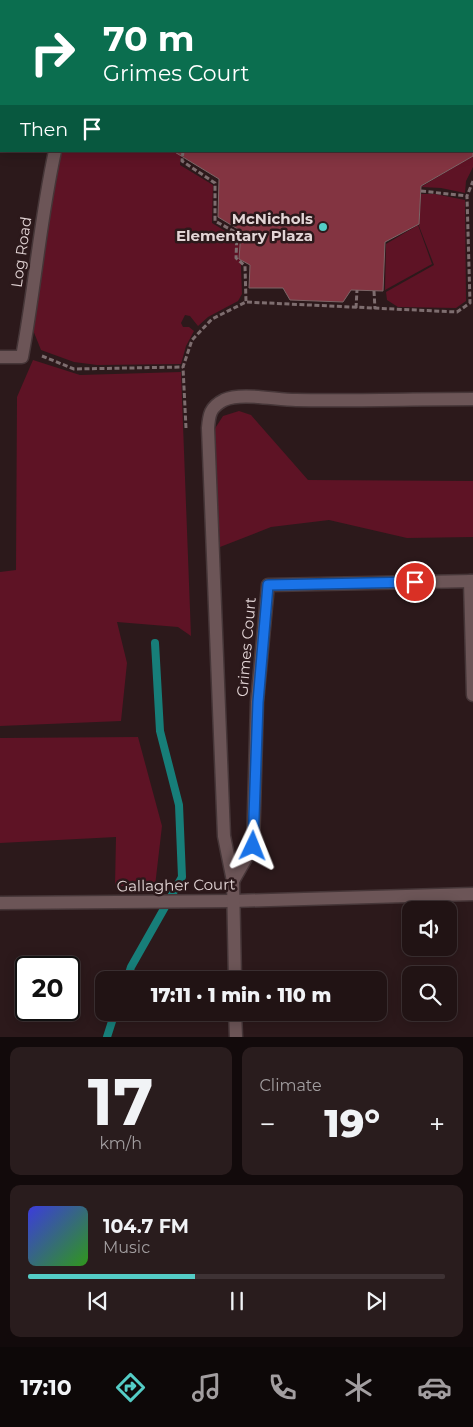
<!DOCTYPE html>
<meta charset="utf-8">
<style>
:root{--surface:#211314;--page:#291c1d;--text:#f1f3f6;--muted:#a29ea0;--line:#3e3234;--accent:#54cdc6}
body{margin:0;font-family:Montserrat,sans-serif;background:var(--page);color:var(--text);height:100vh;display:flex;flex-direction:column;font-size:19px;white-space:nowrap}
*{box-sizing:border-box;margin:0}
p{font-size:16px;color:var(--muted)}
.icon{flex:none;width:28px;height:28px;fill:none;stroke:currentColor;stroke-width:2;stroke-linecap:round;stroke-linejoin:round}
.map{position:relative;height:1037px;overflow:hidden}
.panel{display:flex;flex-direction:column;gap:10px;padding:10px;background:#120a0b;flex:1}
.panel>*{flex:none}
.hud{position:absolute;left:0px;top:0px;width:474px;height:152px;box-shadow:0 2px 12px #0003,0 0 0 1px var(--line);background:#0b6e4f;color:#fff;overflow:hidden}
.controls{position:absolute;left:402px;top:901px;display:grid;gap:10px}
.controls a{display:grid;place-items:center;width:55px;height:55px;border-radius:10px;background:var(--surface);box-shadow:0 2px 12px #0003,0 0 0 1px var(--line);font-size:25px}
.speed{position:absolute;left:15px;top:956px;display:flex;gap:10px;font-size:25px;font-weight:700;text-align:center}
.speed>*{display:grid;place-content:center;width:65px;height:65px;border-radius:50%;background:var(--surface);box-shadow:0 2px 12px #0003,0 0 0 1px var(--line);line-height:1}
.speed .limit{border:2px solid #111;border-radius:8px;background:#fff;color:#111}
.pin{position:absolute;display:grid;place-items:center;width:42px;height:42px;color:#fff;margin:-21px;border:2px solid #fff;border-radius:50%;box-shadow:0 1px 5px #0007}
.me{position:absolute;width:55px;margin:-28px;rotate:2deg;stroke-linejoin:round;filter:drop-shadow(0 0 4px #0008)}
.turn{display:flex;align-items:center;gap:18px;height:105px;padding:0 20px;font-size:22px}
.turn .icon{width:65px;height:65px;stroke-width:2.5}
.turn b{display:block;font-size:35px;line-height:42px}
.then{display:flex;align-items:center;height:48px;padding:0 20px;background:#0003;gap:10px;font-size:19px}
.big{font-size:38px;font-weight:800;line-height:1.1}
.panel .widget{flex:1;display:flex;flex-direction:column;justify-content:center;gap:8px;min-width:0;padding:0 18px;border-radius:10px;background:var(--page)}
.panel .dial{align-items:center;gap:0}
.dial b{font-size:65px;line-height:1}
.song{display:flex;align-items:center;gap:15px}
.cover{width:60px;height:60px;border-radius:8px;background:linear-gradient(135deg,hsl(240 70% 55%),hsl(110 70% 35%))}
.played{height:5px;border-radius:2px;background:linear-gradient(90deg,var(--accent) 40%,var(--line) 40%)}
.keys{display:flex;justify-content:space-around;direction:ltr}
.heat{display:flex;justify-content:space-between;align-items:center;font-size:28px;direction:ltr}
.panel .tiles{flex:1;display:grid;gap:10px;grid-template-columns:1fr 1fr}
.widget:last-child{grid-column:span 2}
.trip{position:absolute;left:95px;top:971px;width:292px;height:50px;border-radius:10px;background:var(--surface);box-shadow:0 2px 12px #0003,0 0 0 1px var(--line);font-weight:800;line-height:50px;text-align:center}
.tab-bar{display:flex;height:80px;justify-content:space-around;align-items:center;background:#0d0808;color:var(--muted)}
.tab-bar .icon{width:35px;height:35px}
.tab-bar .active{color:var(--accent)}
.tab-bar b{font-size:22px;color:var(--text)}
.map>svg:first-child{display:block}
.green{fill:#5e1325}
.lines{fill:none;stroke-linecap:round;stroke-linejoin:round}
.stream{stroke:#177e79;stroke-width:8}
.building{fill:#833441;stroke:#7d6567}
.lane-casing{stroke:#463638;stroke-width:15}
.street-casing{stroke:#463638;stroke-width:15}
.path{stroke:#7e6d6f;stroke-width:3;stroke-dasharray:5 2.5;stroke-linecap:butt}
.lane{stroke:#6c5557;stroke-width:12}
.street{stroke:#6c5557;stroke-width:12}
.route-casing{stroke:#114b97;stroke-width:12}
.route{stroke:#1a73e8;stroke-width:9}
.poi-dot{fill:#54cdc6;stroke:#2c191b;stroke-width:2}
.labels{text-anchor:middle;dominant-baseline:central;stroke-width:5;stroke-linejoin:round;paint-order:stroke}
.poi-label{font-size:15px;font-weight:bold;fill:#e3d5d6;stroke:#2c191b;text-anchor:end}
.street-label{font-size:15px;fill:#e3d5d6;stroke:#2c191b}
</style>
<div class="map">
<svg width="473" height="1037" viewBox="0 0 473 1037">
<rect width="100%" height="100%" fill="#2c191b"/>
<!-- green -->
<g class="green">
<polygon points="473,139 473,167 466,181 465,193 441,188 421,187 454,167 455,151 472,151"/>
<polygon points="60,151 181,151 180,165 213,185 212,223 240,240 242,294 238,301 208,317 198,326 190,316 185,315 181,323 183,327 189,327 194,331 186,346 181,364 97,365 74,362 41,350 31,325"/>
<polygon points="421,194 435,194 465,200 466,301 456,308 398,307 387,300 386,292 434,265 419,226"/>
<polygon points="418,225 432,264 385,290 386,244"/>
<polygon points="33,360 80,375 181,372 191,636 178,627 117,622 127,663 121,721 0,726 0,572 16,570 17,397"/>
<polygon points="239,411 251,415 308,480 473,481 473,537 407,538 329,520 271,527 220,547 214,430 223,416"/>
<polygon points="138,737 162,826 155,886 115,886 116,837 0,843 0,738"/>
</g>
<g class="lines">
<!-- stream -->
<g class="stream">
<polyline points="127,980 131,967 182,877 179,805 160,731 155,643"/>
<polyline points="107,1037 115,1012"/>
</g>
</g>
<!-- building -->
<polygon class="building" points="173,151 473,151 473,156 421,186 419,224 385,242 383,291 351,290 343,302 290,300 283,288 249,288 250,265 239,259 241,231 218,217 219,179"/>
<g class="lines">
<defs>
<g id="lane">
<polyline points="0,129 1,129"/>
<polyline points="470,581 473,695"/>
<path d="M233,881l-9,-45 -16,-408c1,-13 2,-21 16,-28 17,-8 52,0 72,0 59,1 118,-1 177,-1"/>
<polyline points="233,881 253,846 257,702 268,585 473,581"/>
<polyline points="0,903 233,901 473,894"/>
</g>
<g id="street">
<polyline points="95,1 96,0"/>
<path d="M0,357h22c13,-69 18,-138 33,-206"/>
<polyline points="233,881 235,980"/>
<polyline points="235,1012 236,1037"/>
</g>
</defs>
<!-- lane casing -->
<use href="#lane" class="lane-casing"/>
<!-- street casing -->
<use href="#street" class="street-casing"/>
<!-- path -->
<g class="path">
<polyline points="233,0 235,1"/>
<polyline points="472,76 473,76"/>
<polyline points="472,138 473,138"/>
<polyline points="183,151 182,161 215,183 215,221 237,233 236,258 245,266 246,302"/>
<polyline points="421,191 467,196"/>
<polyline points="374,291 375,309"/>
<polyline points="356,308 357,290"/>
<polyline points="42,356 74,369 183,367"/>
<polyline points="186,428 183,367 192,340 212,319 246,302 457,312 470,303 467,196 473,181"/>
</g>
<!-- lane -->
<use href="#lane" class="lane"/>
<!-- street -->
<use href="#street" class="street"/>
</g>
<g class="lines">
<defs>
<polyline id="route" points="253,846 258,702 268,585 415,582"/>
</defs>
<!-- route casing -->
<use href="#route" class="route-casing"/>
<!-- route -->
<use href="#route" class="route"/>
</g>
<!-- markers -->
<circle class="poi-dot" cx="323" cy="227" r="5"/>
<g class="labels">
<!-- poi labels -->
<g class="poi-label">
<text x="313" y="218">McNichols<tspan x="313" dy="17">Elementary Plaza</tspan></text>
</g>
<!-- street labels -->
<g class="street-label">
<text transform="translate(21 252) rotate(-82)">Log Road</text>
<text transform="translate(246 647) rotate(-85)">Grimes Court</text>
<text transform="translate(176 885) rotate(-1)">Gallagher Court</text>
</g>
</g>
</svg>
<div class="controls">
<a><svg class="icon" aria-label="sound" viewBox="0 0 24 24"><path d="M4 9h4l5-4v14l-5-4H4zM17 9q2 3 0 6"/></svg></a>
<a><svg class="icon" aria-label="search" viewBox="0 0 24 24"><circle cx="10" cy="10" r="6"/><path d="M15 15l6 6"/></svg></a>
</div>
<div class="speed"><div class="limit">20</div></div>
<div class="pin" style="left:415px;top:582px;background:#d93025"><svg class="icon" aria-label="arrive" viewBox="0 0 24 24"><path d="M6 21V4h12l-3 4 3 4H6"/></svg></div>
<svg class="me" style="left:253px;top:846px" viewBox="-20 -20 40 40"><path d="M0-17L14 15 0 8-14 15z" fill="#1a73e8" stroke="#fff" stroke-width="4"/></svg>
<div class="trip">17:11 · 1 min · 110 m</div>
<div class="hud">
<div class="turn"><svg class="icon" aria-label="right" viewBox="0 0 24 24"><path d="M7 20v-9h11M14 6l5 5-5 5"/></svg><div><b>70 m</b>Grimes Court</div></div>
<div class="then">Then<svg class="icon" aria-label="arrive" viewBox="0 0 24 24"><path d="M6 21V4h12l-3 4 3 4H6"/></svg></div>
</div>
</div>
<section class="panel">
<div class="tiles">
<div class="widget dial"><b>17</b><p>km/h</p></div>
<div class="widget"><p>Climate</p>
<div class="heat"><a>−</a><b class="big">19°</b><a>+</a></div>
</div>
<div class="widget">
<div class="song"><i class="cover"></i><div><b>104.7 FM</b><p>Music</p></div></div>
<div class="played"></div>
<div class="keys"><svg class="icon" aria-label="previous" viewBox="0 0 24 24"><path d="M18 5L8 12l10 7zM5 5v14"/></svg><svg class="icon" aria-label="pause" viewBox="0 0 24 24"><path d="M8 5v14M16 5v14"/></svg><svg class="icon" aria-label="next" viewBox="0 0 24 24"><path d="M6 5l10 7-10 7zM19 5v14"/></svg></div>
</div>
</div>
</section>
<nav class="tab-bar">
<b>17:10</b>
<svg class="icon active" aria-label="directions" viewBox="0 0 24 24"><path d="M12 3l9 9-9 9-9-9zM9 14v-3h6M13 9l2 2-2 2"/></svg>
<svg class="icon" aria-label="music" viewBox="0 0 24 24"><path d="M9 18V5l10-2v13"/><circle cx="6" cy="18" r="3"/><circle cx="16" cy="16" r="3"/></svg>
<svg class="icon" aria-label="phone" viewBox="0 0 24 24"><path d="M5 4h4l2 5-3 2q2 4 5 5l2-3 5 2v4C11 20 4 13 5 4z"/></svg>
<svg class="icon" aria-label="climate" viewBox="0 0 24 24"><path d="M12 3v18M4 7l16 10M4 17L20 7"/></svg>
<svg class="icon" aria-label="car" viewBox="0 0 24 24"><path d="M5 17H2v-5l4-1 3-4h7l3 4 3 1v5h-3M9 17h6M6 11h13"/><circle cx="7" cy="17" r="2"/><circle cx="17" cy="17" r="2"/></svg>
</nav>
